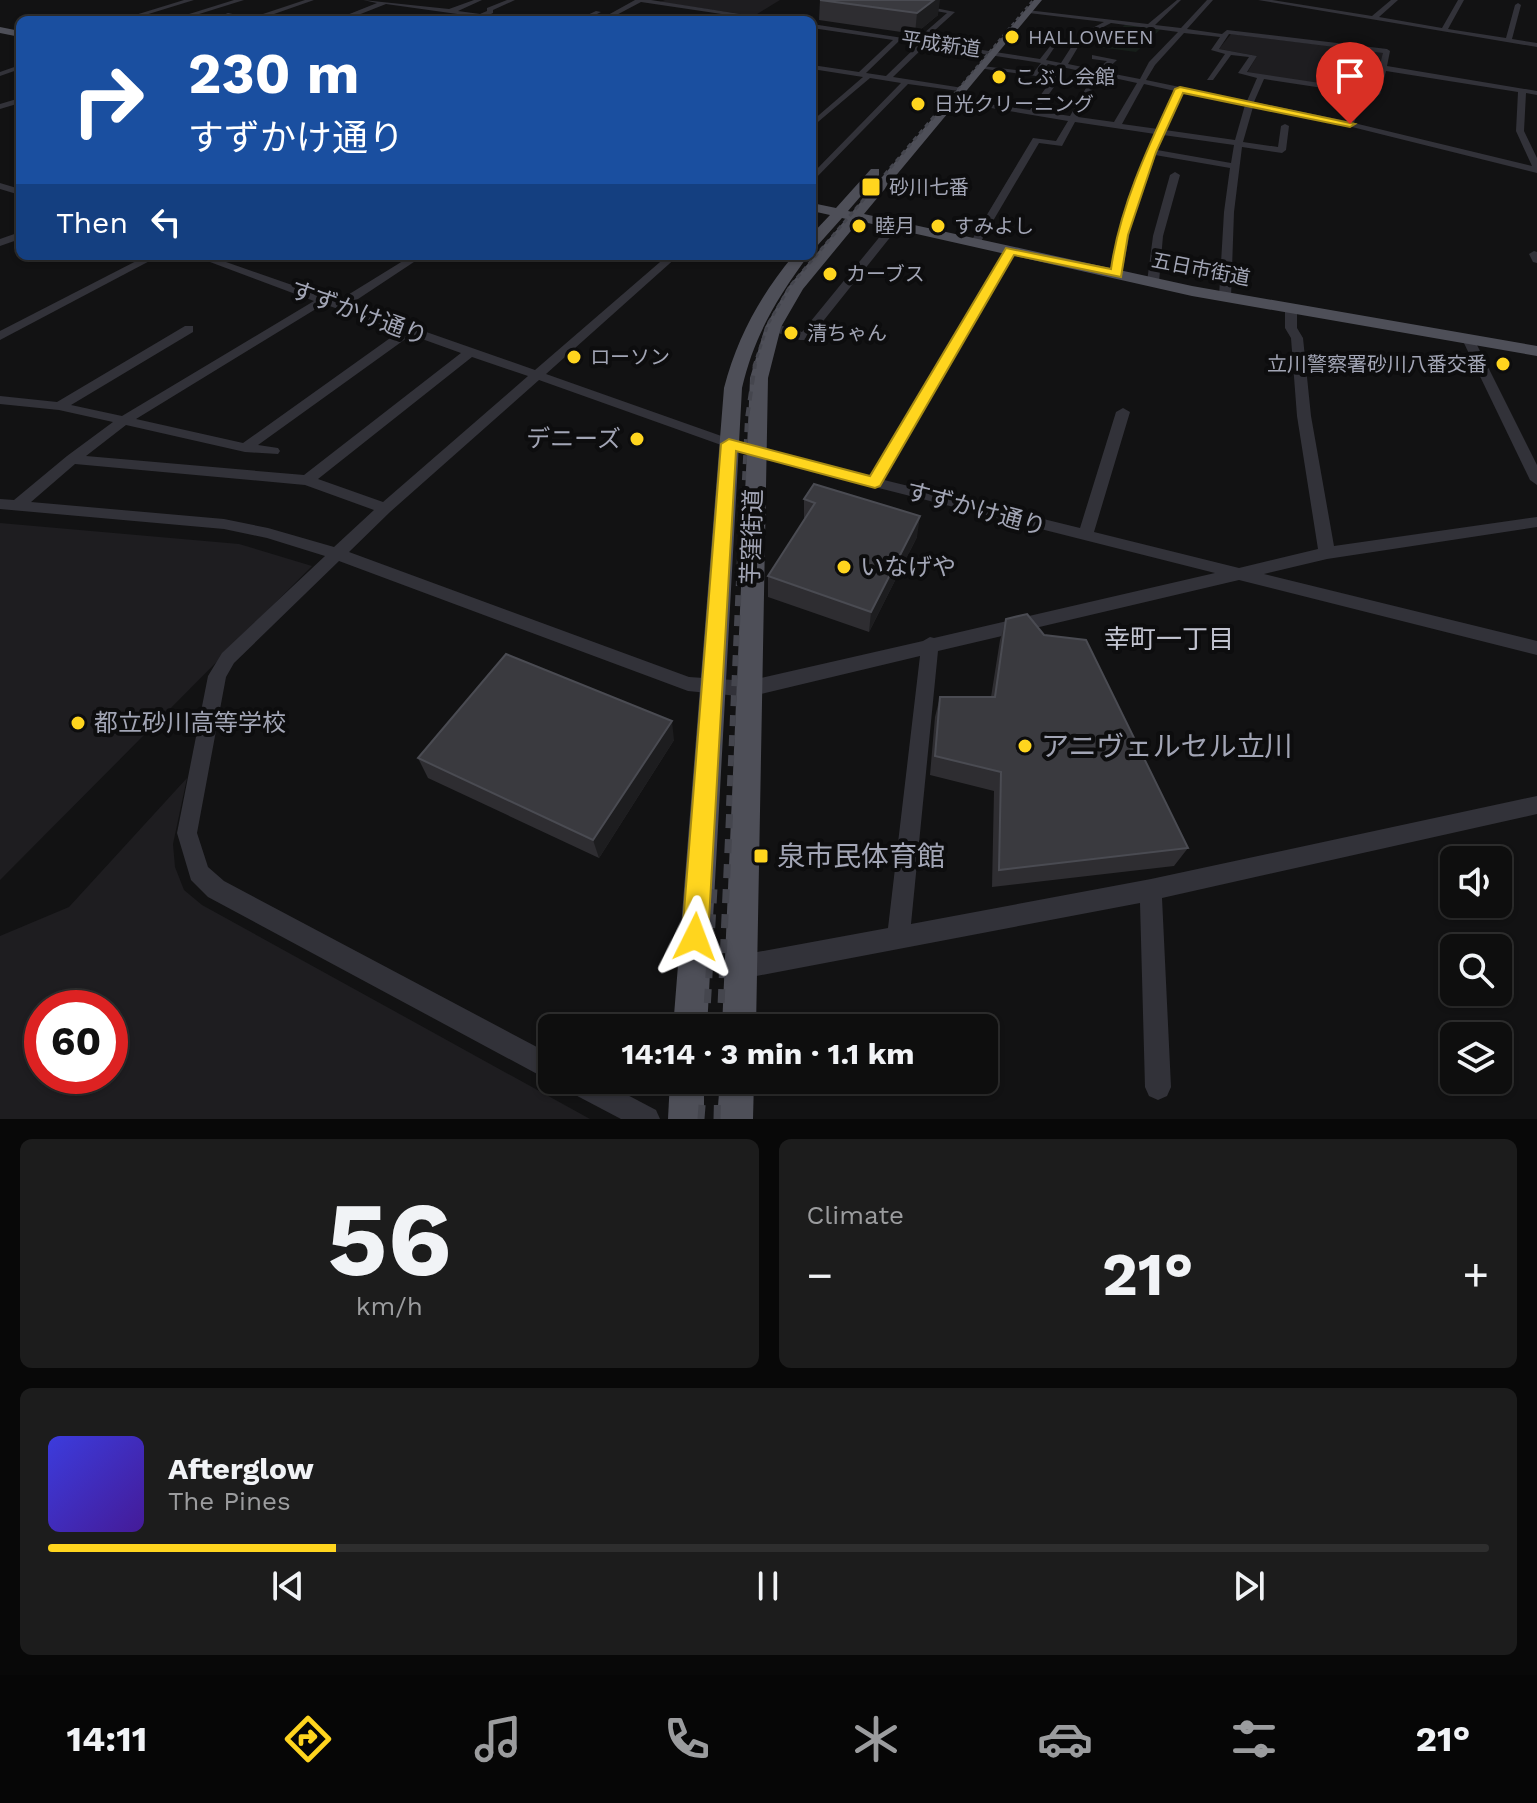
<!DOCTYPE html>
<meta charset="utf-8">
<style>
:root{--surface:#0e0e0e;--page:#1c1c1c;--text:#f1f3f6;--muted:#9b9c9e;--line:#2e2e2e;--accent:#ffd51e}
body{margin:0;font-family:"Work Sans","Noto Sans JP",sans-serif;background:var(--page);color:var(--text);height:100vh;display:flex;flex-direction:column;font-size:30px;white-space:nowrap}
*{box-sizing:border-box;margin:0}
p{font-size:26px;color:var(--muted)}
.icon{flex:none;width:44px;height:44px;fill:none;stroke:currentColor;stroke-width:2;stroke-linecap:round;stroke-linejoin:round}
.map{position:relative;height:1119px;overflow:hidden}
.details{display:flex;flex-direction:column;gap:20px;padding:20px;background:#080808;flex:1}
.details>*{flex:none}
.top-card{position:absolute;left:16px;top:16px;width:800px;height:244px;border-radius:12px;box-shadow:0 2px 6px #0004,0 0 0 2px var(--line);background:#1a4fa0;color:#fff;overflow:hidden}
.tools{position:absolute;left:1440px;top:846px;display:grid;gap:16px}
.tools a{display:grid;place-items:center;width:72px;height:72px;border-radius:12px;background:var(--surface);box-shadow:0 2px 6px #0004,0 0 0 2px var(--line);font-size:40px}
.speed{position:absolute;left:24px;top:990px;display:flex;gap:16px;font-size:40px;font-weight:700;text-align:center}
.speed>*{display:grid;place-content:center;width:104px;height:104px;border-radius:50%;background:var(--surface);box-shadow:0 2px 6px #0004,0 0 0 2px var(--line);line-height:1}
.speed .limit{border:12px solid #d22;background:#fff;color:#111}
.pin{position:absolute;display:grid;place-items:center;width:68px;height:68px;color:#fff;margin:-82px -34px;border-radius:50% 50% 50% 0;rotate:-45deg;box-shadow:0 0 8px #0007}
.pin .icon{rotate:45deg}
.me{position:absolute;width:88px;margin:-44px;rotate:3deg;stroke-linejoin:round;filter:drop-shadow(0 0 6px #0008)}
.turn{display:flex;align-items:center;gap:28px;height:168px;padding:0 40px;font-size:36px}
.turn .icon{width:104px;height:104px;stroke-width:2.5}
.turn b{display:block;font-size:56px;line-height:68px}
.then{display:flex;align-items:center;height:76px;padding:0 40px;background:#0003;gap:16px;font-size:30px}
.big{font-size:60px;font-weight:700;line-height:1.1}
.details .widget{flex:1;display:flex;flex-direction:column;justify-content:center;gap:12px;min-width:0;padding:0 28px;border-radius:12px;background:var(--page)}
.details .dial{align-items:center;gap:0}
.dial b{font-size:104px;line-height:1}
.song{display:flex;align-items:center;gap:24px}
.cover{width:96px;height:96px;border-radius:12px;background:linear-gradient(135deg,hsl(240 70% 55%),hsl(260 70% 35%))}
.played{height:8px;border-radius:4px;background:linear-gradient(90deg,var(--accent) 20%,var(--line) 20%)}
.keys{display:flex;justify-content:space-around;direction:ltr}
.heat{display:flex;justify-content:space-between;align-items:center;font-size:44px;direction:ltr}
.details .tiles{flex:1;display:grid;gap:20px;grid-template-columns:1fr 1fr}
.widget:last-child{grid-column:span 2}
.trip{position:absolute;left:538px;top:1014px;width:460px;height:80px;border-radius:12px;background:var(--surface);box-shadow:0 2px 6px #0004,0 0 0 2px var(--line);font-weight:700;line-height:80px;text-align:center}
.tab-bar{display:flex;height:128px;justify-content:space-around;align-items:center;background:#060606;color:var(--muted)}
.tab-bar .icon{width:56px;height:56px}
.tab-bar .selected{color:var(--accent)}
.tab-bar b{font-size:36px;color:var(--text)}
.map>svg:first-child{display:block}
.built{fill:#1e1d20;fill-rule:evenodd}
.green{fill:#171e1a}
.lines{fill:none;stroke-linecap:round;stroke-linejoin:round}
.minor{fill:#323239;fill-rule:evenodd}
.major{fill:#4e4f58;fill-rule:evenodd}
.rail-far4{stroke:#45464e;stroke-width:2;stroke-dasharray:4 3;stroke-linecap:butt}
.rail-far3{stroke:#45464e;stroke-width:3;stroke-dasharray:5 4;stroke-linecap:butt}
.rail-far2{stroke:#45464e;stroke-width:4;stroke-dasharray:9 7;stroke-linecap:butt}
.rail-far1{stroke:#45464e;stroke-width:6;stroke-dasharray:11 9;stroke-linecap:butt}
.rail{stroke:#45464e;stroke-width:7;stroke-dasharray:14 11;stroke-linecap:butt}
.wall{fill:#2e2d31}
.shaded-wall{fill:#1d1d1f}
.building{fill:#3a3a3f;stroke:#4a4b52;stroke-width:2}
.route{fill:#ffd51e;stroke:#a68a14;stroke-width:2}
.poi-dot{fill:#ffd51e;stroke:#0d0d0e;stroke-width:3}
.labels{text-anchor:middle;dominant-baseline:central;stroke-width:8;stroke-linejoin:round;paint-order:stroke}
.far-poi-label{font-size:20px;fill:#a2a5b5;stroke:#0d0d0e;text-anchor:start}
.far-street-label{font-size:20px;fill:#a2a5b5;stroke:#0d0d0e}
.street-label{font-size:24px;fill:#a2a5b5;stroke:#0d0d0e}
.poi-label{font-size:24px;fill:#a2a5b5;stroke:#0d0d0e;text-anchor:start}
.neighbourhood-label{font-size:26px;fill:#c3c5d1;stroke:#0d0d0e}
.near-poi-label{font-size:28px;fill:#a2a5b5;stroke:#0d0d0e;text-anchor:start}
</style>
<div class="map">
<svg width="1537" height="1119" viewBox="0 0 1537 1119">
<rect width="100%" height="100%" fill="#121213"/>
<!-- built -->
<g class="built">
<polygon points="665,0 780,0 754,16 660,2"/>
<polygon points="1231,34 1387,53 1374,92 1247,73 1257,56 1219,49"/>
<polygon points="0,523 239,544 312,566 0,880"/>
<path d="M187,778l-14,66 2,23 9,23 18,15 388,214h-590v-183l69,-29zM110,1008v68h-68v-68z"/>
</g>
<!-- green -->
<polygon class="green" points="1125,25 1163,27 1136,52 1098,47"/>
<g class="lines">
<!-- minor -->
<g class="minor">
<polygon points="184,0 194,0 129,20 119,20"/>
<polygon points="234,0 244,0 180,20 170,20"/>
<polygon points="305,0 314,0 257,20 228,17 211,20 228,13 251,18"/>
<polygon points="363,0 449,9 474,0 482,0 458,11 480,14 487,11 487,8 507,0 515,0 493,10 493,13 489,15 517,20 500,20 386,4 353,17 356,20 349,20 347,15 377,3"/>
<polygon points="635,0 651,0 778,20 762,20 641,2 607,20 599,20"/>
<path d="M913,0h7l-5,4 40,8 -32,29 117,18 15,-19 3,2 -12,18 15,3 18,-28 25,-13 -75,-9 -2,-3 121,14 29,-24h4l-26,25 26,3 26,-28h6l-26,29 35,5 5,-4 160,19 3,2 -3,15 150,25v4l-11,-2 -2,38 13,27v15l-185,-46 -99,-20 -10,35 35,5 3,-21 4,-2 4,2 -3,24 -4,3 -40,-6 -8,65 -3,85 -6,3 -6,-3 5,-85 6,-44 -75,-13 -24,71 -9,48 -9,2 8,-50 34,-92 -80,-12 -13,24 -23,-3 -59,100 -9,2 -1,-2 63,-105 23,3 12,-20 -119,-20 4,-2 77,11 25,-35 -13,-4 -6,5 -58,-8 4,-2 52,6 7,-9 -115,-18 -33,32 70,11 3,4 -58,-8 -96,98v-8l89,-91 -31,-5 -58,49v-6l51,-44 -51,-8v-4l47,7 34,-32 -81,-12v-4l104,16 31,-27 -39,-7zM1111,23l67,9 -29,30 -9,17 -36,-7 13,-12 -25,-5v4l15,2 -10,9 -29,-6 16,-27zM1184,33l36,4 -9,13 14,4 -18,26h6l18,-25 18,2 -11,16 19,5 -10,23 -101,-21 9,-15zM1229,34l154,19 -10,38 -126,-19 10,-16 -38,-7zM899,41l20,3 -33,32 -20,-3zM1048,64l46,10 -24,42 -33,-5 27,-38 -20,-4zM1386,71l132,21 -2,39 16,35 -178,-43 10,-29 12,2 4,-2zM1100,75l37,8 -23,39 -36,-5zM1264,79l92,14 -9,28 -93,-19zM1144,84l31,7 -17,38 -36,-5zM1182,92l63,13 -10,35 -70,-10zM1163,135l71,10 -3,18 -74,-13z"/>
<polygon points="1258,0 1272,0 1372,16 1391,0 1398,0 1379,17 1442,28 1458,0 1464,0 1448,29 1506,38 1515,5 1518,3 1521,5 1512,39 1537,43 1537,47"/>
<polygon points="596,11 601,12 585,20 577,20"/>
<polygon points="642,17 645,20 638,20"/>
<polygon points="20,65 20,69 0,76 0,72"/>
<polygon points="20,98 20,103 0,109 0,104"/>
<polygon points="1175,172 1180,175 1163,236 1159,282 1153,285 1147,282 1153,236 1170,175"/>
<polygon points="0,183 20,189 20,195 0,189"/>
<polygon points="891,223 900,225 808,340 800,340 769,330 767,327 773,323 802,332"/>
<polygon points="20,232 20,239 0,246 0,239"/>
<path d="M1010,248l5,3 -131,229 196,48 36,-116 7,-4 7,4 -36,120 145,36 79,-19 -21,-133 -6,-78 -6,-10v-20l6,-3 6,3v20l6,10 8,78 23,130 203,-29v10l-210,32 -63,15 273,67v14l-298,-75 -301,71 -27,273 240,-45 386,-83v18l-375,84 9,189 -4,9 -9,4 -9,-4 -4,-9 -5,-184 -399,76 -8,-4 -4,-8 4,-8 8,-4 147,-27 32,-272 -172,41 -60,-6 -349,-130 -105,102 -8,14 -29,156 11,34 16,14 328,174v25h4l-4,2 -344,-185 -17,-17 -14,-47 31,-157 14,-23 103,-97 -58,-18 -43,-9 -224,-20v-10l14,1 53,-44 46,-34 -54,-12 -59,-6v-8l57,6 128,-76h8v6l-122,73 51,11 192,-115 -120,-45h15l129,45 73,-45h12l-74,49 186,65 132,-114h11l-132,118 215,76 110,27 134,-226zM324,304l76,27 -157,112 -107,-24zM411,335l50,18 -157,122 -218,-19 40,-31 119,27 33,2 2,-3 -2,-3 -20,-3zM472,357l56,19 -145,126 -65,-23zM539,380l213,76 463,117 -281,65 -4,-1 -7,4 -175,40 -59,-4 -340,-125 41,-40zM75,464l230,21 69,25 -40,37 -66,-19 -44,-9 -193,-17z"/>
<polygon points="1534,251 1537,252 1537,263 1533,262 1529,254"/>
<polygon points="146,256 159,256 0,340 0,331"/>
<polygon points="1468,335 1474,339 1537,465 1537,485 1530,480 1462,339"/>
<polygon points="560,1080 599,1080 656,1110 660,1119 621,1119 564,1089"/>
</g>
<!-- major -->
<g class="major">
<polygon points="1034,0 1042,0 864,214 1192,286 1537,346 1537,356 1192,296 859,221 803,289 781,327 768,378 756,1028 722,1028 750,378 765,327 788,287 846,219 842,218 817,246 812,247 812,234 830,215 812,211 812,203 836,208 871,169 879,169 879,175 848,211 852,212"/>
<polygon points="0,27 20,31 20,37 0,33"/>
<path d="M793,256h15c-31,42 -54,80 -66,132l-35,640h-34l51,-640c13,-50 36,-92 69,-132z"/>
<polygon points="670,1080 704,1080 704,1119 668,1119"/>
<polygon points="720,1080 754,1080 753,1119 717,1119"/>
</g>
<!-- rail-far4 -->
<polyline class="rail-far4" points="953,95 1033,0"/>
<!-- rail-far3 -->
<polyline class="rail-far3" points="754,366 768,324 790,286 954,93"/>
<!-- rail-far2 -->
<polyline class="rail-far2" points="740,560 747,418 755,364"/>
<!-- rail-far1 -->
<polyline class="rail-far1" points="729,806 740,558"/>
<!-- rail -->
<g class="rail">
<polyline points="706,1028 714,888"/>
<polyline points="720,1028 730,804"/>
<polyline points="701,1119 704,1080"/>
<polyline points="717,1119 718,1080"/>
</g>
</g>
<!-- wall -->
<g class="wall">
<polygon points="820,0 938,15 915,34 819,20"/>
<polygon points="804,499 917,537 869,632 768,597 768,576 804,521"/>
<polygon points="1006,619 1188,848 1174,866 992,887 994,791 930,775 935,717 940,697 991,697 1000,640"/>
<polygon points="674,740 599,858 428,778 418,758"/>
</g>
<!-- shaded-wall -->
<g class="shaded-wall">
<polygon points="934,0 940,0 938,15 915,34 917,13"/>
<polygon points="920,516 917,537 869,632 871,612"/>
<polygon points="672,721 674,740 599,858 593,840"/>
</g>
<!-- building -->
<g class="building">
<polygon points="820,0 934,0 917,13"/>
<polygon points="814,484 920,516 871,612 768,576 815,503 804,499"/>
<polygon points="1027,614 1044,635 1086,640 1188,848 999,870 1001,772 935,756 940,697 995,697 1006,619"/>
<polygon points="506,654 672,721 593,840 418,758"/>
</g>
<!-- route -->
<path class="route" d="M1180,87l175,37 -5,3 -167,-34 -27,59 -28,83 -7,42 -107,-22 -134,231 -5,2 -139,-37 -28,486 -4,9 -9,4 -9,-4 -4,-9 39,-493 8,-5 141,37 136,-228 105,21c9,-63 37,-122 64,-180z"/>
<!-- markers -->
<g class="poi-dot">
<circle cx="1012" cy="37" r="8"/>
<circle cx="999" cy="77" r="8"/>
<circle cx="918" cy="104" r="8"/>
<rect x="861" y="177" width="20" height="20" rx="4"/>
<circle cx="859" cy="226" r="8"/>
<circle cx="938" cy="226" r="8"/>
<circle cx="830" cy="274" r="8"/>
<circle cx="791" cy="333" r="8"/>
<circle cx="574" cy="357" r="8"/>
<circle cx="1503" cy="364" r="8"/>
<circle cx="637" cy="439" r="8"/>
<circle cx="844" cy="567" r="8"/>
<circle cx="78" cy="723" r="8"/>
<circle cx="1025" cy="746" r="8"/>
<rect x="753" y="848" width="16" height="16" rx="4"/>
</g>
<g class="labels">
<!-- far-poi labels -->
<g class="far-poi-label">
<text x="1028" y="37">HALLOWEEN</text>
<text x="1015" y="77">こぶし会館</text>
<text x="934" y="104">日光クリーニング</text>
<text x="889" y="187">砂川七番</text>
<text x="875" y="226">睦月</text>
<text x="954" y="226">すみよし</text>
<text x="846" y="274">カーブス</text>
<text x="807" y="333">清ちゃん</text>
<text x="590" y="357">ローソン</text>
<text x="1487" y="364" text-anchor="end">立川警察署砂川八番交番</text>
</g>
<!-- far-street labels -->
<g class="far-street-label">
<text transform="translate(941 44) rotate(8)">平成新道</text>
<text transform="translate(1201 269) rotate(11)">五日市街道</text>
</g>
<!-- street labels -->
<g class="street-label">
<text transform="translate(359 313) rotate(20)">すずかけ通り</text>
<text transform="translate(976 509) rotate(15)">すずかけ通り</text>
<text transform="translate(752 537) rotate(-88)">芋窪街道</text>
</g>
<!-- poi labels -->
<g class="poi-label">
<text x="621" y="439" text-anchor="end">デニーズ</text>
<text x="860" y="567">いなげや</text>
<text x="94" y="723">都立砂川高等学校</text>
</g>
<!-- neighbourhood labels -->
<g class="neighbourhood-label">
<text x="1169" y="639">幸町一丁目</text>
</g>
<!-- near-poi labels -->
<g class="near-poi-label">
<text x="1041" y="746">アニヴェルセル立川</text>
<text x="777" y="856">泉市民体育館</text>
</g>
</g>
</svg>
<div class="tools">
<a><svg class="icon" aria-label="sound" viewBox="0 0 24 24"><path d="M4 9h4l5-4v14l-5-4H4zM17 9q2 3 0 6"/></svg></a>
<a><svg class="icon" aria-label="search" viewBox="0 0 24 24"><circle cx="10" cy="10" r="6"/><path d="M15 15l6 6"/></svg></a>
<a><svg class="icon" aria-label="layers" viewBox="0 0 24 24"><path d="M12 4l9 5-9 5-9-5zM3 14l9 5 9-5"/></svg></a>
</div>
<div class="speed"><div class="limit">60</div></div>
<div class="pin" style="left:1350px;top:124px;background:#d93025"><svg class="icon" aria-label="arrive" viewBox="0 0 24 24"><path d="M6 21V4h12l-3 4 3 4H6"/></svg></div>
<svg class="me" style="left:695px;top:937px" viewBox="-20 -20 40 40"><path d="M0-17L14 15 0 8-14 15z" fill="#ffd51e" stroke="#fff" stroke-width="4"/></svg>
<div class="trip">14:14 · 3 min · 1.1 km</div>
<div class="top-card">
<div class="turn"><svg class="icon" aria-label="right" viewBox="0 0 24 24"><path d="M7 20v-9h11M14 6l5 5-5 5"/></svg><div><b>230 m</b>すずかけ通り</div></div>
<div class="then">Then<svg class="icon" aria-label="left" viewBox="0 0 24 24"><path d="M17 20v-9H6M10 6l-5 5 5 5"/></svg></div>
</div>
</div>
<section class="details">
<div class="tiles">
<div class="widget dial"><b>56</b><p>km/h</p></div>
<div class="widget"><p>Climate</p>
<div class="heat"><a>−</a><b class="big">21°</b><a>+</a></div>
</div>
<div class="widget">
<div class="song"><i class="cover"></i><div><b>Afterglow</b><p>The Pines</p></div></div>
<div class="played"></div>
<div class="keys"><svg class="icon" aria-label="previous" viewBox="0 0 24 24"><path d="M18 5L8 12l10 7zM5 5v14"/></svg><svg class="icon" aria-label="pause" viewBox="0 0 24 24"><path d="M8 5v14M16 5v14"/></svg><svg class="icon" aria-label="next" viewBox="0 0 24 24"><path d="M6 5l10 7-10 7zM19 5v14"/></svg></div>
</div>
</div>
</section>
<nav class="tab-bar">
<b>14:11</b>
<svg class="icon selected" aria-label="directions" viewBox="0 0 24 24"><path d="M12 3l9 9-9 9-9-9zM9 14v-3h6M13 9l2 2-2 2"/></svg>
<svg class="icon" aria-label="music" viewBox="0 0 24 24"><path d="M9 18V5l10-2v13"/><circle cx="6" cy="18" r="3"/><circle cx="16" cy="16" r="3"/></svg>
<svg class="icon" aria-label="phone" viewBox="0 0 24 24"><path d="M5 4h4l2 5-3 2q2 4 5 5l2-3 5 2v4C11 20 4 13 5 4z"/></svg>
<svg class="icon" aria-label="climate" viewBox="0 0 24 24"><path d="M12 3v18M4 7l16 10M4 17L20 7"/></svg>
<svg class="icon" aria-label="car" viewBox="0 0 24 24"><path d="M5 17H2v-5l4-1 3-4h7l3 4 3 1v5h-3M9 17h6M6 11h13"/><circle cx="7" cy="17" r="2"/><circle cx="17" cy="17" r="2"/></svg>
<svg class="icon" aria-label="filters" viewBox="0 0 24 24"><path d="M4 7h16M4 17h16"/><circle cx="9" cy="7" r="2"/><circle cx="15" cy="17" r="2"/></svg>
<b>21°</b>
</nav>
